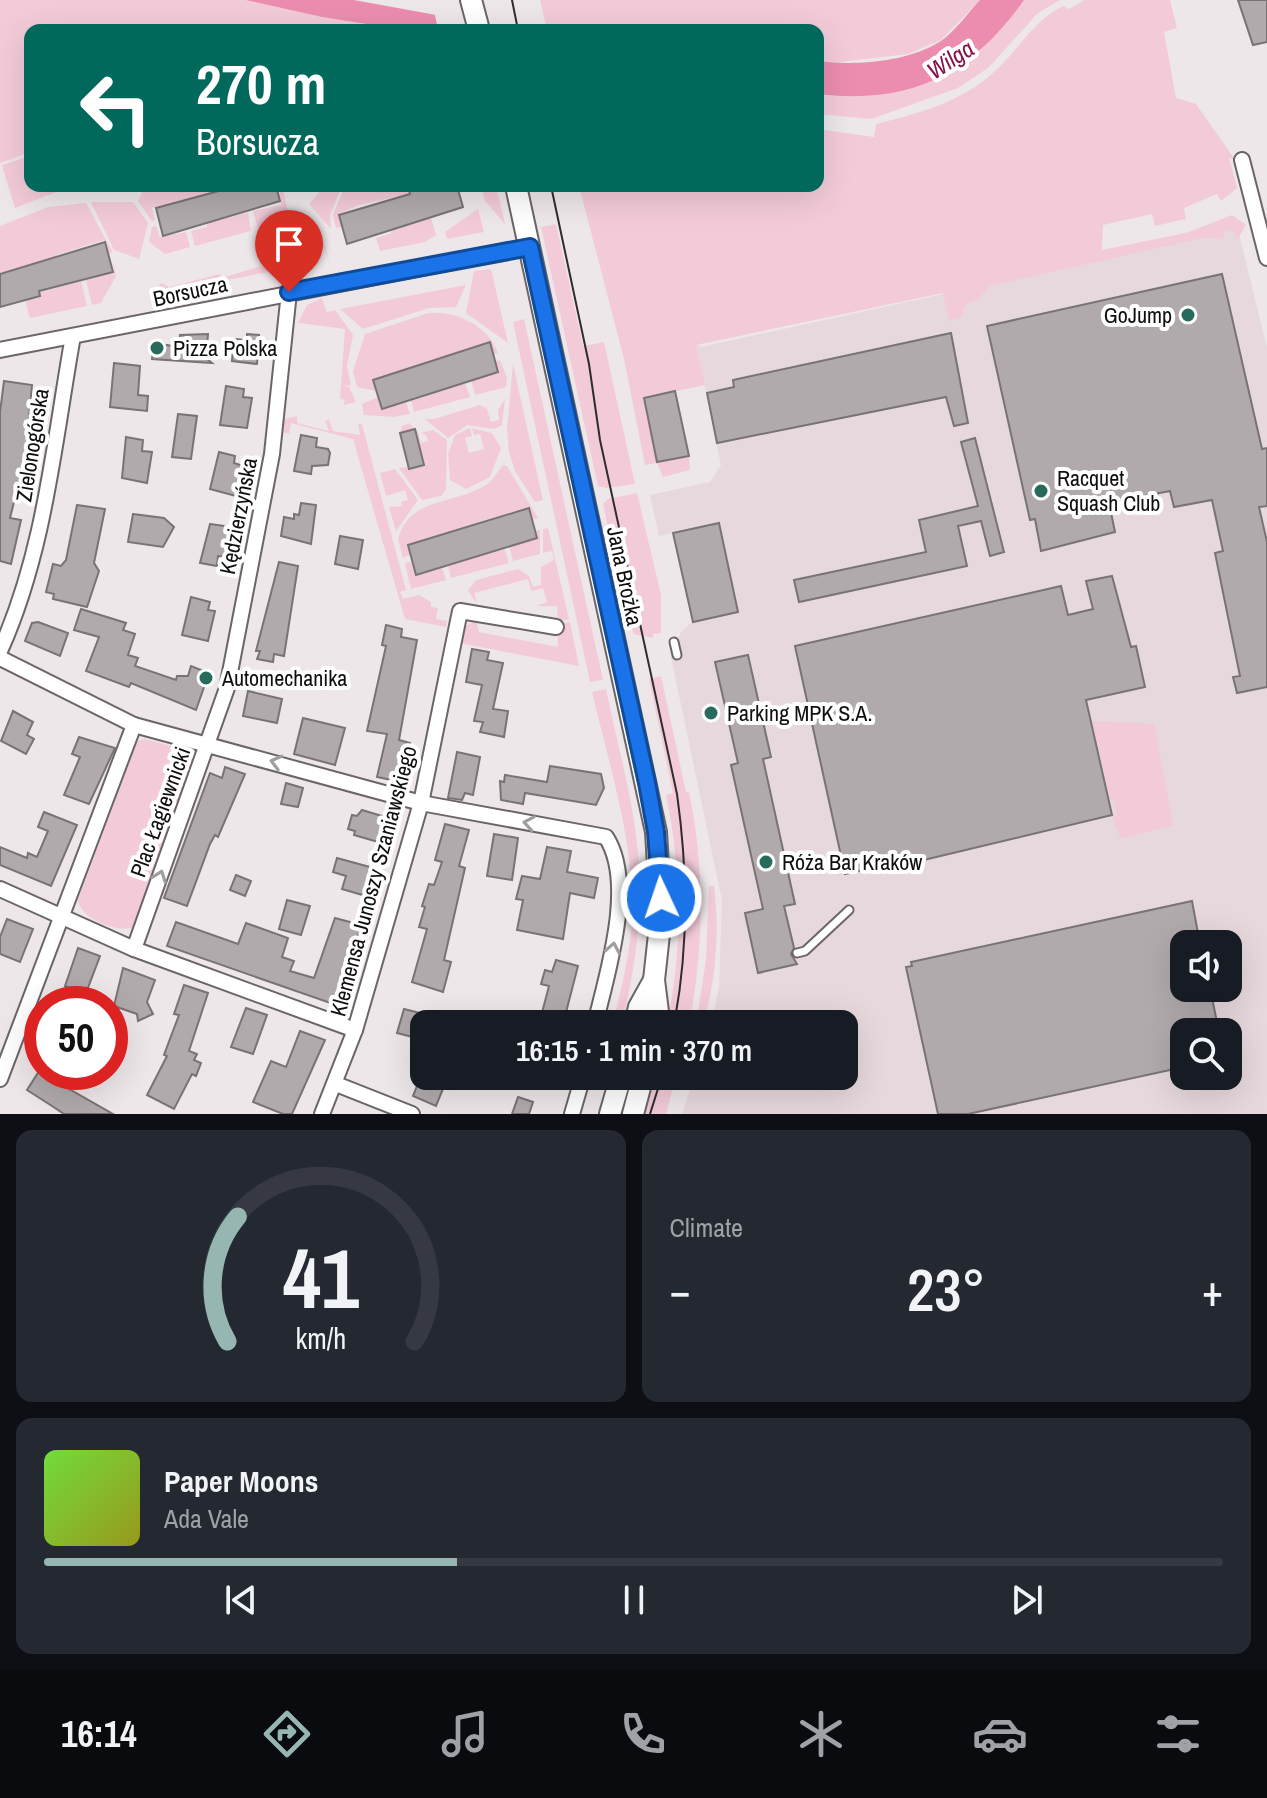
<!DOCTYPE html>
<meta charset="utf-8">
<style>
:root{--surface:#171b24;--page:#242831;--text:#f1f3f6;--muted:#9ea1a6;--line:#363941;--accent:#96b6b1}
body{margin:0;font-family:"Archivo Narrow",sans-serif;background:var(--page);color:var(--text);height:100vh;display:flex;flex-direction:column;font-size:30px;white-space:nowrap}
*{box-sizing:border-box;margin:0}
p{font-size:26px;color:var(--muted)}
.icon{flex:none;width:44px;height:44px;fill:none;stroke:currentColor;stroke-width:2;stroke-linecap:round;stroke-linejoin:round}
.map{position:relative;height:1114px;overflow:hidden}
.details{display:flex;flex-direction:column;gap:16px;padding:16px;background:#0d0f14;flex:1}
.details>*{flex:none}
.top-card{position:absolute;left:24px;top:24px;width:800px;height:168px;border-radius:16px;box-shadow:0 8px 32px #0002;background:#00695c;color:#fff;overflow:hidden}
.controls{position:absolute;left:1170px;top:930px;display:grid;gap:16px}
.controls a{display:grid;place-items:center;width:72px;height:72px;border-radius:16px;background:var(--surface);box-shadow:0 8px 32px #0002;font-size:40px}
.speed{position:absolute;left:24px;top:986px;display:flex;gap:16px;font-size:40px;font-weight:700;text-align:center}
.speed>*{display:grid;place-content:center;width:104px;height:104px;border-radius:50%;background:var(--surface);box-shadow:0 8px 32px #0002;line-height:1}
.speed .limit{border:12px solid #d22;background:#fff;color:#111}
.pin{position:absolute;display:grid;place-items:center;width:68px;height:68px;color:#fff;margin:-82px -34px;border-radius:50% 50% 50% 0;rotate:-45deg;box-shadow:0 0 8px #0007}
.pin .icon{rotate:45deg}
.me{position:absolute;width:88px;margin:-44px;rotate:357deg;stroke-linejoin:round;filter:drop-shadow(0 0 6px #0008)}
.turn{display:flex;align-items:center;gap:28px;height:168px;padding:0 40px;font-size:36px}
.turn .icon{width:104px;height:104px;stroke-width:2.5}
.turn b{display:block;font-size:56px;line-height:68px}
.big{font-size:60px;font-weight:600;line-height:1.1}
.details .tile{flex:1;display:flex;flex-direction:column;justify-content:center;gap:12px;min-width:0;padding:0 28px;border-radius:16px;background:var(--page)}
.details .dial{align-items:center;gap:0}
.dial svg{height:208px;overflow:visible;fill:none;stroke:var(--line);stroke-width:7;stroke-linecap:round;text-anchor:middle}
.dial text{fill:var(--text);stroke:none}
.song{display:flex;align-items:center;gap:24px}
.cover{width:96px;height:96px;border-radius:12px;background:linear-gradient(135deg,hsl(100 70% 55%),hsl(60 70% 35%))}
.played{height:8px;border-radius:4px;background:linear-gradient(90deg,var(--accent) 35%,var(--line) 35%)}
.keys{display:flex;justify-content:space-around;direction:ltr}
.heat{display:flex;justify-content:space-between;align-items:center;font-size:44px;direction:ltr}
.details .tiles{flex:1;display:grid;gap:16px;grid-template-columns:1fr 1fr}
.tile:last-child{grid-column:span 2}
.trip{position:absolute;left:410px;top:1010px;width:448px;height:80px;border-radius:16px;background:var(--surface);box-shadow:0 8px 32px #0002;font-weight:600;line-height:80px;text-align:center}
.tabs{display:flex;height:128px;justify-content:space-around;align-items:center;background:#090b0e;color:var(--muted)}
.tabs .icon{width:56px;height:56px}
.tabs .active{color:var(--accent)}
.tabs b{font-size:36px;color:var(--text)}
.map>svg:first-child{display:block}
.built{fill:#e6d8dc;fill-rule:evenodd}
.green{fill:#f3cbd8}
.water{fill:#ec8db0}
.pier{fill:#ede7e9}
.building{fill:#b0aaac;stroke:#787375;stroke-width:2}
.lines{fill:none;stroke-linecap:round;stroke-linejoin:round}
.lane-casing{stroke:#6b6567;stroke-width:11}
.street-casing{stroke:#6b6567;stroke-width:18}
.secondary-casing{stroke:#6b6567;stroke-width:24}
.lane{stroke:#fff;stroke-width:7}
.street{stroke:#fff;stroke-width:14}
.secondary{stroke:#fff;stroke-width:20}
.tram{stroke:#302d2e;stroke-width:2}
.oneway{stroke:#9f9e9f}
.route-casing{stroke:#114b97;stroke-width:20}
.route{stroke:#1a73e8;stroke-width:14}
.poi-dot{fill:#276b5d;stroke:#fff;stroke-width:3}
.labels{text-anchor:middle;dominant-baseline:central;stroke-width:8;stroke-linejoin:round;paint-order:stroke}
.street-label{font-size:22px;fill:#0f0d0e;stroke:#fff}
.poi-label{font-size:22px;fill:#0f0d0e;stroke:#fff;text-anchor:start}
.water-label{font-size:24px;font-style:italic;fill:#84134c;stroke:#fff}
</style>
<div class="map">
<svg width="1267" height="1114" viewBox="0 0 1267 1114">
<rect width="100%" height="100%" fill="#ede7e9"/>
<!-- built -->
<path class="built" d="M1236,222l31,126v766h-585l12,-38h150v-52h-133l8,-37 3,-87 -51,-243 10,-25 12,-11 -20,-88 -14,3 -9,-41 60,-13 11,-17 -25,-121 5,3 243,-53 157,-43zM1184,944h44v44h-44zM1184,1032h44v44h-44z"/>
<!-- green -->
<g class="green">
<polygon points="0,0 254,0 322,17 401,30 30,30 30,152 0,163"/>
<polygon points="540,0 980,0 941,40 908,54 831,63 818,61 818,30 581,30 546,26"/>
<polygon points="1024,0 1060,0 1038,13 988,68 958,88 871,119 818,114 818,94 833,96 953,73 975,57"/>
<path d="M1085,0h85l7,28 -13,4 12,66 20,6 40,57 -7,-3 8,30 -16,13 -4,-7 -33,14 2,11 -31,7 -3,-12 -49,11 -1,25 84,-17 46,-18 14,10 -7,12 -3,1 -3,-8 -10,2 1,6h-22l-213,48 -10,13 -13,5 -5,14 -12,3 -6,-28 -247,52 9,40 -61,13 13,64 32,-6 1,14 -27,7 -6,-14 -12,2 -21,-106 -45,-173h239v-57l56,8 2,-13c44,-11 86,-22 119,-53 24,-22 39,-51 68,-65l6,3z"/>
<polygon points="30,156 30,186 63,186 64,189 15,208 2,165"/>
<polygon points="145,186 223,186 224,189 152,208 155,220 152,221 138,201"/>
<polygon points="325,186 342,186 330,215 331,229 309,204"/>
<polygon points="345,186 419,186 419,187 408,190 408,194 359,205 339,214 342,227 336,228 333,215"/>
<polygon points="481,186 496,186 505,224 485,201"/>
<polygon points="283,189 289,217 285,223 258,229 253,211 281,205 279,190"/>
<polygon points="91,202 133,202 148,223 139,259 114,250"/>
<polygon points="86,203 112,251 111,253 108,254 104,240 56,255 56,259 0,273 0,226 48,207"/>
<polygon points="478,209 484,232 447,239 445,232"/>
<polygon points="248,213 251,231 195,246 191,231 207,227 207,223"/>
<polygon points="431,218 436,235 425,242 380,251 376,238 391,233 391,229"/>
<polygon points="556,224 583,346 604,342 635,484 606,488 598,486 541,227"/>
<polygon points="156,226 160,237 186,232 190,247 165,254 149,242 152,227"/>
<polygon points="295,228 320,231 329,260 324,248 300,252"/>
<polygon points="113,260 116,276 101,303 92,305 86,280 111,273 114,275"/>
<polygon points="277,261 280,270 151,294 161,283 169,287 220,274 222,278"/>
<polygon points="491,269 508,343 466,313 474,271"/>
<polygon points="81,281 87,306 30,318 25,300 40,296 40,292"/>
<polygon points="466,285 456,307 429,308 363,329 340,309"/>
<polygon points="322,298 327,312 335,310 353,335 347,366 351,386 342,385 349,387 356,402 343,405 345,400 340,399 345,329 298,323 307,305"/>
<path d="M428,313c28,-3 61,13 70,40l-5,2 -3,-13 -116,38 2,11 -19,-4 -4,-16 12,-37z"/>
<polygon points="524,319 603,680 590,682 513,322"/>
<polygon points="500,360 507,378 506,387 475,395 471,380 498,373 495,362"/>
<polygon points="513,364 543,500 535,502 515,471 509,452 507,429"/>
<polygon points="465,382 470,397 414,412 411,401 425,397 425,393"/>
<polygon points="378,397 382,409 406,402 410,414 394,417 364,415 362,404"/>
<polygon points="505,399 502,425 494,429 467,425 448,438 425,419 434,419 480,405 487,409 491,422 499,420 498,410"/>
<polygon points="297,416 297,423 329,431 325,420 329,420 333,431 360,435 358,424 362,424 406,590 400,592 403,599 419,595 431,602 431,607 438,608 436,619 447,621 446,627 405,619 353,439 291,423 289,434 282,432 284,419"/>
<polygon points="409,423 418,432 421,443 428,441 426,435 421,433 433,430 447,440 446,489 441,496 422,500 399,468 424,465 415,429 400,433 402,426"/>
<polygon points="470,428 472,436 465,438 469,453 484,449 480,434 474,435 472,428 492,433 501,448 490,477 466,489 450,480 448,454 455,435"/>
<path d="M503,465l4,1 31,52 -6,2 -4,-12 -47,13 -78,37 -5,-19c11,-43 59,-34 89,-55 7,-5 11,-13 16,-19z"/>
<polygon points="395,469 418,500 396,531 389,507 402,506 401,502 408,500 405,490 386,496 380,473"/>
<polygon points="637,493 661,595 661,633 653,634 653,638 634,634 628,620 603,504 608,499"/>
<polygon points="548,528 569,619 558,622 557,606 536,606 547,602 543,588 531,591 528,579 474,593 477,604 468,590 476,580 518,569 529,576 533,587 541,585 541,567 554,560 552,551 543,553 543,529"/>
<polygon points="540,530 540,554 513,561 509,546 537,538 535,531"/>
<polygon points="504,547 509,563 451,578 448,566 462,562 462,558"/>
<polygon points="413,561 417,575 442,568 446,580 411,589 405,563"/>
<polygon points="476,620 479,632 558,647 558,624 570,622 579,666 459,643 463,628"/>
<path d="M661,676l25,116h3c16,75 15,157 0,232h-22c16,-76 15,-153 -1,-229l7,-2 -24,-114z"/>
<path d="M606,689c11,54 27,109 32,164 6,57 -3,115 -16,171h-9c8,-36 18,-72 19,-109 2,-75 -23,-150 -40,-223z"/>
<polygon points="1092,721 1154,724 1173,825 1121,839 1112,817 1117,815 1114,799 1110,800"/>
<path d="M145,739l45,12 5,7 -58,163 -5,7c-16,4 -52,-9 -54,-28l59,-159z"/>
<path d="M709,886h5c6,42 2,97 -11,138h-7l10,-64z"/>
<polygon points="653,1076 676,1076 666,1114 642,1114"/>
</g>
<!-- water -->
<g class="water">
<polygon points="246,0 354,0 436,15 581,30 404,30 322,17"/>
<path d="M980,0h44c-53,75 -114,105 -206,94v-33c37,5 91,1 123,-20 14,-10 27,-28 39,-41z"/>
</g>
<!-- pier -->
<polygon class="pier" points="434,10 544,22 546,30 438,30"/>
<!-- building -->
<g class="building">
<polygon points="1238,0 1267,0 1267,42 1253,45"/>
<polygon points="225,186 276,186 280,201 163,236 156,208 226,189"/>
<polygon points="425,186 457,186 463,207 347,244 339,215 410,194 409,191"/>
<polygon points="105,242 113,272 39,291 40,296 0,307 0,274"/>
<polygon points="1222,274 1262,449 1267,448 1267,506 1259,507 1267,542 1267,687 1237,693 1233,677 1240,676 1215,553 1223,551 1212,500 1174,507 1170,491 1109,503 1115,532 1041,551 1035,519 1030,520 987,326"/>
<polygon points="951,333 968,423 954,426 946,397 717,443 707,393 734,387 733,380"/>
<polygon points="208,334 206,358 212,363 152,359 154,343 179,347 180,335"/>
<polygon points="247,334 259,335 257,364 232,361 234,339 247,340"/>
<polygon points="490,342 498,372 382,409 373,380"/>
<polygon points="114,363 140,366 138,395 148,396 147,411 110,407"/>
<polygon points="4,381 32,385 22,495 16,494 10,518 21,520 11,564 0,561 0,412"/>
<polygon points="226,386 244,389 243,397 252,398 247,428 220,425"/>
<polygon points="675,391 689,456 657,462 644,398"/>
<polygon points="178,414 197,416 191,459 172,457"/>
<polygon points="415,429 424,465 409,469 400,433"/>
<polygon points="301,435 317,438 316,447 328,449 330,453 328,465 312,466 311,474 294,471"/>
<polygon points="126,437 143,440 142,451 152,452 147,483 122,478"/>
<polygon points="975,438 1004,552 990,556 981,521 958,526 967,566 799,602 794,580 926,552 919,520 978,506 961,442"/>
<polygon points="219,452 235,456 234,463 243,466 236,496 210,489"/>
<polygon points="301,503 316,505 311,544 281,536 284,517 294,519 294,514 299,515"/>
<polygon points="77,505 105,509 94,563 99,571 87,607 53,599 54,594 46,592 53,564 61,566 66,560"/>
<polygon points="529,508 537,538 416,575 408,545"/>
<polygon points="133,514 164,518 174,527 163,547 128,542"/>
<polygon points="719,523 738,612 693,622 673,533"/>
<polygon points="210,524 232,527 227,557 218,556 217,566 200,563"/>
<polygon points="340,536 363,540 358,569 335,564"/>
<polygon points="279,562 298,566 284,656 274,654 273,662 257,659 260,651 256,651"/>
<polygon points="1112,576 1131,647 1136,646 1145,687 1086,700 1112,815 886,869 885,865 845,874 795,646 1061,586 1068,615 1093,609 1086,581"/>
<polygon points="191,597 210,602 208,610 215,611 208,641 182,635"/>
<polygon points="81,609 126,623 123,630 135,634 128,655 138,658 135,666 176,680 177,676 188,676 191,666 209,673 196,710 131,683 129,687 86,671 99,637 74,630"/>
<polygon points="38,622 68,633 60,656 25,641 32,623"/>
<polygon points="386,625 402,629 401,637 417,640 399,740 410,743 401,782 377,777 387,734 367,731 386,646 382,645"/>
<polygon points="472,649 489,652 487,660 503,663 493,709 508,711 504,737 480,732 483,722 474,721 482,685 466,682"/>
<polygon points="748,655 771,757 763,759 795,904 784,906 794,948 791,954 797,964 758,973 745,913 763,909 731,765 738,763 715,662"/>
<polygon points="248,691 282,699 277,723 243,716"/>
<polygon points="13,711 33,722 27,735 34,739 26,754 1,741"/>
<polygon points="303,718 345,728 335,765 294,754"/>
<polygon points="79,737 115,748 89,804 64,795 80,757 72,754"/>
<polygon points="457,752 480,757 473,795 465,793 462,800 448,798"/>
<polygon points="550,766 601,774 604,788 596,805 525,793 523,804 501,800 500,781 504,782 505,775 547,782"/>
<polygon points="225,767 245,774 218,837 215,835 210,844 187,906 164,898 210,773 222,778"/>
<polygon points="286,783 303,788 298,807 281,804"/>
<polygon points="362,810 392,819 385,844 354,835 355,831 348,829 352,815 357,816"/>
<polygon points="44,812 77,825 51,886 0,865 0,847 27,858 28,853 37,857 48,831 38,827"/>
<polygon points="445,824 469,830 459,866 465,868 444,960 451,962 443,992 412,982 427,929 419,927 425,907 422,906 429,884 434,885 442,862 435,860"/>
<polygon points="494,834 518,838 512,880 487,876"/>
<polygon points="547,847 571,851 567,872 598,878 594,898 570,893 563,939 517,930 523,900 516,899 522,876 540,879"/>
<polygon points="337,858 377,869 369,897 342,889 346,876 333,872"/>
<polygon points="236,875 251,881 245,896 230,890"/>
<polygon points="287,900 310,906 301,935 279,929"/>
<polygon points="1192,901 1200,944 1184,944 1184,988 1210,988 1219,1032 1184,1032 1184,1067 968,1114 938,1114 906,967 912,966 911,962"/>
<polygon points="335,918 361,925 339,1006 167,946 176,922 238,944 246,923 288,938 282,957 294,961 290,971 314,978"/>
<polygon points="7,919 33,929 20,962 0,954 0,937"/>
<polygon points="78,948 100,956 86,993 65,986"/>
<polygon points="556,960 578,966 563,1024 539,1024 549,986 541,984 545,970 552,972"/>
<polygon points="123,968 155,980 147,1002 153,1014 138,1021 137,1014 114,1006"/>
<polygon points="184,985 208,993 189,1051 197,1054 194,1060 201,1063 196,1076 192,1074 174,1109 147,1095 167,1056 164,1055 179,1015 174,1014"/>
<polygon points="246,1008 267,1015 253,1054 231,1047"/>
<polygon points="404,1009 424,1014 424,1040 397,1033"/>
<polygon points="300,1031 325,1040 292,1114 283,1114 253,1102 271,1061 286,1067"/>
<polygon points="41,1068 42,1072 48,1072 66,1083 64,1086 113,1114 64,1114 52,1106 27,1090"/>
<polygon points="421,1076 447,1079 436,1106 413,1096"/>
<polygon points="518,1097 533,1102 529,1114 512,1114"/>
</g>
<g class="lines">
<defs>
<g id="lane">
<polyline points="674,642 677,655"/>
<polyline points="797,953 805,951 849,910"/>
</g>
<g id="street">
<polyline points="1242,160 1267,258"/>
<polyline points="0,350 530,247"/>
<path d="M0,651c45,-100 54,-209 73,-315"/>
<path d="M0,658l134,67 287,78 185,34c30,46 1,137 -11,187"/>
<polyline points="0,889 134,949 355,1030"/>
<polyline points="134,949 227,688 272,454 289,292"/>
<polyline points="0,1079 134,725"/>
<polyline points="336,1084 412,1114"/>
<polyline points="322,1114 355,1030 421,803 460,611 556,627"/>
<polyline points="572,1114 583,1076"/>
</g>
<g id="secondary">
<polyline points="471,0 479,30"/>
<polyline points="516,186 656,832 661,916 654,980 658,1012 655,1024"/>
<polyline points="635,1024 639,1007 654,980"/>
<polyline points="610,1114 621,1076"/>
<polyline points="633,1114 643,1076"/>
</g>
</defs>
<!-- lane casing -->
<use href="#lane" class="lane-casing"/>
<!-- street casing -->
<use href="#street" class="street-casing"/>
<!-- secondary casing -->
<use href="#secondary" class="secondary-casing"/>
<!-- lane -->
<use href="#lane" class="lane"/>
<!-- street -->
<use href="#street" class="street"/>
<!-- secondary -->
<use href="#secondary" class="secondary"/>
<!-- tram -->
<g class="tram">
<polyline points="512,0 518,30"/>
<path d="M551,186l38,178 11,76 77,354c11,78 12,153 -3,230"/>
<polyline points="650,1114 662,1076"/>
</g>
</g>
<!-- one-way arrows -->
<defs><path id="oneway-chevron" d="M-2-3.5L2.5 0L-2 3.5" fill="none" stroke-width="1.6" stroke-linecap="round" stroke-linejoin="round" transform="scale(2)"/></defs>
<g class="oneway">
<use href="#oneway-chevron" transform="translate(276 762) rotate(-165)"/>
<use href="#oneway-chevron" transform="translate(529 823) rotate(-170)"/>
<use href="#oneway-chevron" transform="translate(160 876) rotate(-70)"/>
<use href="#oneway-chevron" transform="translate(613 948) rotate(-80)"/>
</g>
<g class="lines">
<defs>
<polyline id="route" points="289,292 530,247 647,783 656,832 661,898"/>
</defs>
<!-- route casing -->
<use href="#route" class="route-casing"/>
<!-- route -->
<use href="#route" class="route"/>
</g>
<!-- markers -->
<g class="poi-dot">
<circle cx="1188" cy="315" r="8"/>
<circle cx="157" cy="348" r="8"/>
<circle cx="1041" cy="491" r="8"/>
<circle cx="206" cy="678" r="8"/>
<circle cx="711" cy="713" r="8"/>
<circle cx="766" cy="862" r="8"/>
</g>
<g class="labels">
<!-- street labels -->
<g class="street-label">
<text transform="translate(190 291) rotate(-12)">Borsucza</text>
<text transform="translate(32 445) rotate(-81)">Zielonogórska</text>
<text transform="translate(238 516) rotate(-79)">Kędzierzyńska</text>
<text transform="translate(625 576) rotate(78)">Jana Brożka</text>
<text transform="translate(160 812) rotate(-70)">Plac Łagiewnicki</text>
<text transform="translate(373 881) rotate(-75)">Klemensa Junoszy Szaniawskiego</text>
</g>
<!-- poi labels -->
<g class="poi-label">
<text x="1172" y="315" text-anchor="end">GoJump</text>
<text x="173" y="348">Pizza Polska</text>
<text x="1057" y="478">Racquet<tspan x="1057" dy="25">Squash Club</tspan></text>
<text x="222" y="678">Automechanika</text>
<text x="727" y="713">Parking MPK S.A.</text>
<text x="782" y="862">Róża Bar Kraków</text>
</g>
<!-- water labels -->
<g class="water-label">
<text transform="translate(950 59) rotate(-33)">Wilga</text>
</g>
</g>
</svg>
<div class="controls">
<a><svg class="icon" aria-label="sound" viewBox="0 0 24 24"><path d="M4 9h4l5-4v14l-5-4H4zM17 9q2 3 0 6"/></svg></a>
<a><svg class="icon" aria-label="search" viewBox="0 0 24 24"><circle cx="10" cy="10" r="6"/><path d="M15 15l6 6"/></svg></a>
</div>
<div class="speed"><div class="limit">50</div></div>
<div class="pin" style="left:289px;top:292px;background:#d93025"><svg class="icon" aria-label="arrive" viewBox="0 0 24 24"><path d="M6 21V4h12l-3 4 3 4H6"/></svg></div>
<svg class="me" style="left:661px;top:898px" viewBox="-20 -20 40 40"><circle r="17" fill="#1a73e8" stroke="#fff" stroke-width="3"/><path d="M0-11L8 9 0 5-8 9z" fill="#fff"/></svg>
<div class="trip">16:15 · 1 min · 370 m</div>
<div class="top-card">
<div class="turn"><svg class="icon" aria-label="left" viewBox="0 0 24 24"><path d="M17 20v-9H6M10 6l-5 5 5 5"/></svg><div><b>270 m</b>Borsucza</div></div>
</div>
</div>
<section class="details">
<div class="tiles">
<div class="tile dial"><svg viewBox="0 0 100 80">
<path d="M14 69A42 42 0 1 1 86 69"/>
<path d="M14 69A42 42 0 0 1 18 21" stroke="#96b6b1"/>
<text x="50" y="56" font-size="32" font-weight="700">41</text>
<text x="50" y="72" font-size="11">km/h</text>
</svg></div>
<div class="tile"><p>Climate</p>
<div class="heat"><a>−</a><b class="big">23°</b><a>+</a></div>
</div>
<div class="tile">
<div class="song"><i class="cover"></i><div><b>Paper Moons</b><p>Ada Vale</p></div></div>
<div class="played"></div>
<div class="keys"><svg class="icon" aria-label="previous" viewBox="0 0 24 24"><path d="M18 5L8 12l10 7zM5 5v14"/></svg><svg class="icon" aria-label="pause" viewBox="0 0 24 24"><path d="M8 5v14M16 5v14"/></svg><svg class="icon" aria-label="next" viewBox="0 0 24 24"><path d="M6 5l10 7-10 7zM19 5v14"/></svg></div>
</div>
</div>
</section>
<nav class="tabs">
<b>16:14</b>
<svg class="icon active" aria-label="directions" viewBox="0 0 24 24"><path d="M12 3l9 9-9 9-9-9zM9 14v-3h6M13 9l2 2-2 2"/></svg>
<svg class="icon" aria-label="music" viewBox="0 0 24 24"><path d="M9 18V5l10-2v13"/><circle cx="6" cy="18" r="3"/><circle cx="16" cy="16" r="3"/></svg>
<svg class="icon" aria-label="phone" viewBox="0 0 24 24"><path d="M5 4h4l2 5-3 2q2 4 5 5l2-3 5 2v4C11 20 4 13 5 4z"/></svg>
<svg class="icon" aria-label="climate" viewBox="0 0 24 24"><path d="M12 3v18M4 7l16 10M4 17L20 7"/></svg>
<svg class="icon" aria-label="car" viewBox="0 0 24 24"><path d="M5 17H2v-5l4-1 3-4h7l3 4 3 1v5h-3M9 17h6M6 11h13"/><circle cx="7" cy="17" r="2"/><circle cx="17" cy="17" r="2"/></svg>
<svg class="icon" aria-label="filters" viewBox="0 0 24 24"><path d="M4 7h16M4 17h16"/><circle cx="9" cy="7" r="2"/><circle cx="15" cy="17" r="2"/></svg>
</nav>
